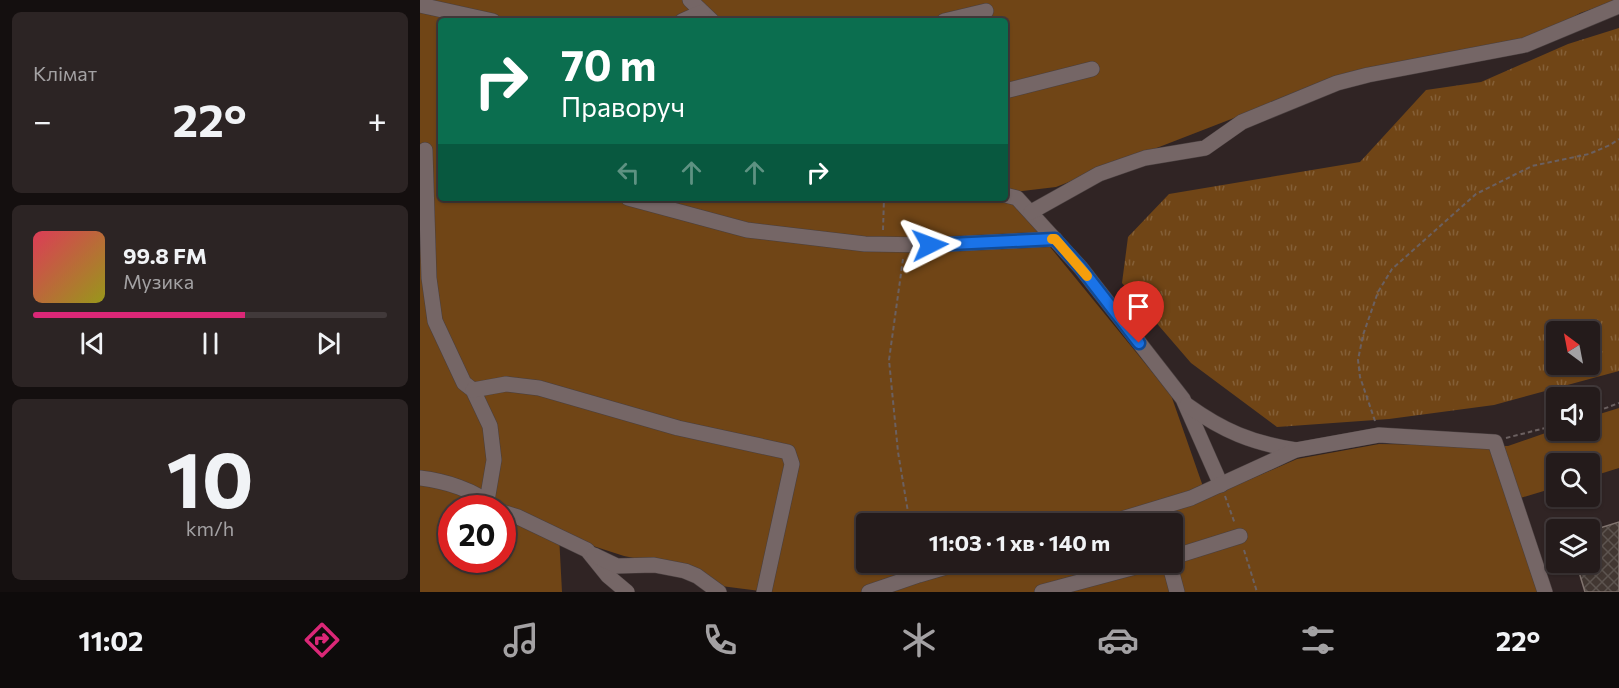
<!DOCTYPE html>
<html lang="uk">
<meta charset="utf-8">
<style>
:root{--surface:#241b1b;--page:#2c2424;--text:#f1f3f6;--muted:#a3a1a3;--line:#41393a;--accent:#db2777}
body{margin:0;font-family:Commissioner,sans-serif;background:var(--page);color:var(--text);height:100vh;display:flex;flex-direction:column;font-size:22px;white-space:nowrap}
*{box-sizing:border-box;margin:0}
p{font-size:20px;color:var(--muted)}
.icon{flex:none;width:33px;height:33px;fill:none;stroke:currentColor;stroke-width:2;stroke-linecap:round;stroke-linejoin:round}
.map{position:relative;flex:1;overflow:hidden}
.drawer{display:flex;flex-direction:column;gap:12px;padding:12px;background:#140f0f;width:420px}
.drawer>*{flex:none}
.top-card{position:absolute;left:18px;top:18px;width:570px;height:183px;border-radius:6px;box-shadow:0 2px 4px #0004,0 0 0 2px var(--line);background:#0b6e4f;color:#fff;overflow:hidden}
.needle{width:39px;rotate:328deg}
.buttons{position:absolute;left:1126px;top:321px;display:grid;gap:12px}
.buttons a{display:grid;place-items:center;width:54px;height:54px;border-radius:6px;background:var(--surface);box-shadow:0 2px 4px #0004,0 0 0 2px var(--line);font-size:30px}
.speed{position:absolute;left:18px;top:495px;display:flex;gap:12px;font-size:30px;font-weight:700;text-align:center}
.speed>*{display:grid;place-content:center;width:78px;height:78px;border-radius:50%;background:var(--surface);box-shadow:0 2px 4px #0004,0 0 0 2px var(--line);line-height:1}
.speed .limit{border:9px solid #d22;background:#fff;color:#111}
.pin{position:absolute;display:grid;place-items:center;width:51px;height:51px;color:#fff;margin:-62px -26px;border-radius:50% 50% 50% 0;rotate:-45deg;box-shadow:0 0 6px #0007}
.pin .icon{rotate:45deg}
.me{position:absolute;width:66px;margin:-33px;rotate:87deg;stroke-linejoin:round;filter:drop-shadow(0 0 4px #0008)}
.turn{display:flex;align-items:center;gap:21px;height:126px;padding:0 24px;font-size:27px}
.turn .icon{width:78px;height:78px;stroke-width:2.5}
.turn b{display:block;font-size:42px;line-height:51px}
.lanes{display:flex;align-items:center;height:57px;padding:0 24px;background:#0003;justify-content:center;gap:30px;direction:ltr}
.lanes .off{opacity:.35}
.big{font-size:45px;font-weight:700;line-height:1.1}
.drawer .widget{flex:1;display:flex;flex-direction:column;justify-content:center;gap:9px;min-width:0;padding:0 21px;border-radius:9px;background:var(--page)}
.drawer .dial{align-items:center;gap:0}
.dial b{font-size:78px;line-height:1}
.song{display:flex;align-items:center;gap:18px}
.cover{width:72px;height:72px;border-radius:9px;background:linear-gradient(135deg,hsl(350 70% 55%),hsl(60 70% 35%))}
.played{height:6px;border-radius:3px;background:linear-gradient(90deg,var(--accent) 60%,var(--line) 60%)}
.keys{display:flex;justify-content:space-around;direction:ltr}
.heat{display:flex;justify-content:space-between;align-items:center;font-size:33px;direction:ltr}
.trip{position:absolute;left:436px;top:513px;width:327px;height:60px;border-radius:6px;background:var(--surface);box-shadow:0 2px 4px #0004,0 0 0 2px var(--line);font-weight:700;line-height:60px;text-align:center}
.tab-bar{display:flex;height:96px;justify-content:space-around;align-items:center;background:#0e0b0b;color:var(--muted)}
.tab-bar .icon{width:42px;height:42px}
.tab-bar .on{color:var(--accent)}
.tab-bar b{font-size:27px;color:var(--text)}
main{display:flex;flex:1;min-height:0}
.map>svg:first-child{display:block}
.grass{fill:url(#grass-tufts);fill-rule:evenodd}
.garden{fill:#704516;fill-rule:evenodd}
.building{fill:url(#building-cross-hatch);stroke:#81746f;stroke-width:1.5}
.lines{fill:none;stroke-linecap:round;stroke-linejoin:round}
.minor-casing{stroke:#493f3f;stroke-width:16}
.path{stroke:#6b6060;stroke-width:2;stroke-dasharray:4.5 3;stroke-linecap:butt}
.minor{stroke:#756666;stroke-width:15}
.route-casing{stroke:#114b97;stroke-width:15}
.route{stroke:#1a73e8;stroke-width:10}
.slow{stroke:#f59e0b;stroke-width:10}
</style>
<main>
<section class="drawer">
<div class="widget"><p>Клімат</p>
<div class="heat"><a>−</a><b class="big">22°</b><a>+</a></div>
</div>
<div class="widget">
<div class="song"><i class="cover"></i><div><b>99.8 FM</b><p>Музика</p></div></div>
<div class="played"></div>
<div class="keys"><svg class="icon" aria-label="previous" viewBox="0 0 24 24"><path d="M18 5L8 12l10 7zM5 5v14"/></svg><svg class="icon" aria-label="pause" viewBox="0 0 24 24"><path d="M8 5v14M16 5v14"/></svg><svg class="icon" aria-label="next" viewBox="0 0 24 24"><path d="M6 5l10 7-10 7zM19 5v14"/></svg></div>
</div>
<div class="widget dial"><b>10</b><p>km/h</p></div>
</section>
<div class="map">
<svg width="1199" height="592" viewBox="0 0 1199 592">
<defs>
<pattern id="grass-tufts" width="24" height="20" patternUnits="userSpaceOnUse" patternTransform="scale(1.5)"><rect width="24" height="20" fill="#704516"/><path d="M3 7l-1-3M5 7V3M7 7l1-3M15 17l-1-3M17 17v-4M19 17l1-3" fill="none" stroke="#845f37"/></pattern>
<pattern id="building-cross-hatch" width="8" height="8" patternUnits="userSpaceOnUse" patternTransform="scale(1.5)"><rect width="8" height="8" fill="#423732"/><path d="M0 0l8 8M0 8l8-8" fill="none" stroke="#5d544f"/></pattern>
</defs>
<rect width="100%" height="100%" fill="#302424"/>
<!-- grass -->
<path class="grass" d="M1199,28v343l-125,34 -105,14 -112,8 -86,-64 -69,-80 6,-46 41,-43 191,-32 66,-72 55,-8 87,-38zM1137,332h33v32h-33z"/>
<!-- garden -->
<path class="garden" d="M0,0h1199l-39,13 -35,21 -205,43 -284,110 -50,6 165,202 36,103 90,-39 82,-15 129,2 49,-17v1h33v-13l29,-9v60l-29,9v-13h-33v23l-43,13 27,92h-773l-47,-6 -24,-15 -73,-15 -65,-21 3,57h-142zM21,21h564v177h-564zM32,508h50v52h-50zM447,524h306v38h-306z"/>
<!-- building -->
<polygon class="building" points="1199,522 1199,592 1165,592 1156,562 1170,562 1170,531"/>
<g class="lines">
<defs>
<g id="minor">
<polyline points="270,0 292,21"/>
<polyline points="0,5 73,21"/>
<polyline points="262,21 282,12"/>
<polyline points="524,21 566,11"/>
<polyline points="585,91 672,69"/>
<polyline points="5,150 9,278 15,321 44,383 53,390 70,426 74,460 67,501"/>
<polyline points="585,195 597,198 661,268 763,399 801,485"/>
<polyline points="208,198 327,230 445,244 509,245 635,239"/>
<polyline points="611,212 679,174 725,158 785,148 822,122 917,83 948,75 1105,45 1199,6"/>
<polyline points="53,390 86,384 119,388 258,428 368,452 372,464 344,592"/>
<path d="M767,405c36,26 65,38 109,45"/>
<path d="M0,478c25,3 55,12 74,29"/>
<polyline points="82,512 98,517 167,550 188,576 207,592"/>
<polyline points="685,524 771,498 876,450 959,435 1075,442 1125,592"/>
<polyline points="174,555 197,566 234,565 265,571 277,576 299,592"/>
<polyline points="753,557 820,536"/>
<polyline points="749,562 757,592"/>
<polyline points="449,592 499,575 543,562"/>
<polyline points="622,592 734,562"/>
</g>
</defs>
<!-- minor casing -->
<use href="#minor" class="minor-casing"/>
<!-- path -->
<g class="path">
<polyline points="463,230 464,198"/>
<polyline points="483,259 469,360 478,452 490,524"/>
<polyline points="1170,414 1199,403"/>
<polyline points="955,421 940,377 938,360 943,335 958,292 972,269 1056,194 1112,166 1169,154 1190,145 1199,139"/>
<polyline points="1086,438 1137,425"/>
<polyline points="805,496 815,524"/>
<polyline points="824,550 837,592"/>
</g>
<!-- minor -->
<use href="#minor" class="minor"/>
</g>
<g class="lines">
<defs>
<polyline id="route" points="510,245 635,239 661,268 719,343"/>
</defs>
<!-- route casing -->
<use href="#route" class="route-casing"/>
<!-- route -->
<use href="#route" class="route"/>
<!-- slow -->
<polyline class="slow" points="632,239 635,239 667,276"/>
</g>
</svg>
<div class="buttons">
<a><svg class="needle" viewBox="-14 -14 28 28"><path d="M0-13l5 13h-10z" fill="#e53935"/><path d="M0 13l5-13h-10z" fill="#a3a1a3"/></svg></a>
<a><svg class="icon" aria-label="sound" viewBox="0 0 24 24"><path d="M4 9h4l5-4v14l-5-4H4zM17 9q2 3 0 6"/></svg></a>
<a><svg class="icon" aria-label="search" viewBox="0 0 24 24"><circle cx="10" cy="10" r="6"/><path d="M15 15l6 6"/></svg></a>
<a><svg class="icon" aria-label="layers" viewBox="0 0 24 24"><path d="M12 4l9 5-9 5-9-5zM3 14l9 5 9-5"/></svg></a>
</div>
<div class="speed"><div class="limit">20</div></div>
<div class="pin" style="left:719px;top:343px;background:#d93025"><svg class="icon" aria-label="arrive" viewBox="0 0 24 24"><path d="M6 21V4h12l-3 4 3 4H6"/></svg></div>
<svg class="me" style="left:510px;top:245px" viewBox="-20 -20 40 40"><path d="M0-17L14 15 0 8-14 15z" fill="#1a73e8" stroke="#fff" stroke-width="4"/></svg>
<div class="trip">11:03 · 1 хв · 140 m</div>
<div class="top-card">
<div class="turn"><svg class="icon" aria-label="right" viewBox="0 0 24 24"><path d="M7 20v-9h11M14 6l5 5-5 5"/></svg><div><b>70 m</b>Праворуч</div></div>
<div class="lanes"><svg class="icon off" aria-label="left" viewBox="0 0 24 24"><path d="M17 20v-9H6M10 6l-5 5 5 5"/></svg><svg class="icon off" aria-label="ahead" viewBox="0 0 24 24"><path d="M12 20V5M6 11l6-6 6 6"/></svg><svg class="icon off" aria-label="ahead" viewBox="0 0 24 24"><path d="M12 20V5M6 11l6-6 6 6"/></svg><svg class="icon" aria-label="right" viewBox="0 0 24 24"><path d="M7 20v-9h11M14 6l5 5-5 5"/></svg></div>
</div>
</div>
</main>
<nav class="tab-bar">
<b>11:02</b>
<svg class="icon on" aria-label="directions" viewBox="0 0 24 24"><path d="M12 3l9 9-9 9-9-9zM9 14v-3h6M13 9l2 2-2 2"/></svg>
<svg class="icon" aria-label="music" viewBox="0 0 24 24"><path d="M9 18V5l10-2v13"/><circle cx="6" cy="18" r="3"/><circle cx="16" cy="16" r="3"/></svg>
<svg class="icon" aria-label="phone" viewBox="0 0 24 24"><path d="M5 4h4l2 5-3 2q2 4 5 5l2-3 5 2v4C11 20 4 13 5 4z"/></svg>
<svg class="icon" aria-label="climate" viewBox="0 0 24 24"><path d="M12 3v18M4 7l16 10M4 17L20 7"/></svg>
<svg class="icon" aria-label="car" viewBox="0 0 24 24"><path d="M5 17H2v-5l4-1 3-4h7l3 4 3 1v5h-3M9 17h6M6 11h13"/><circle cx="7" cy="17" r="2"/><circle cx="17" cy="17" r="2"/></svg>
<svg class="icon" aria-label="filters" viewBox="0 0 24 24"><path d="M4 7h16M4 17h16"/><circle cx="9" cy="7" r="2"/><circle cx="15" cy="17" r="2"/></svg>
<b>22°</b>
</nav>
